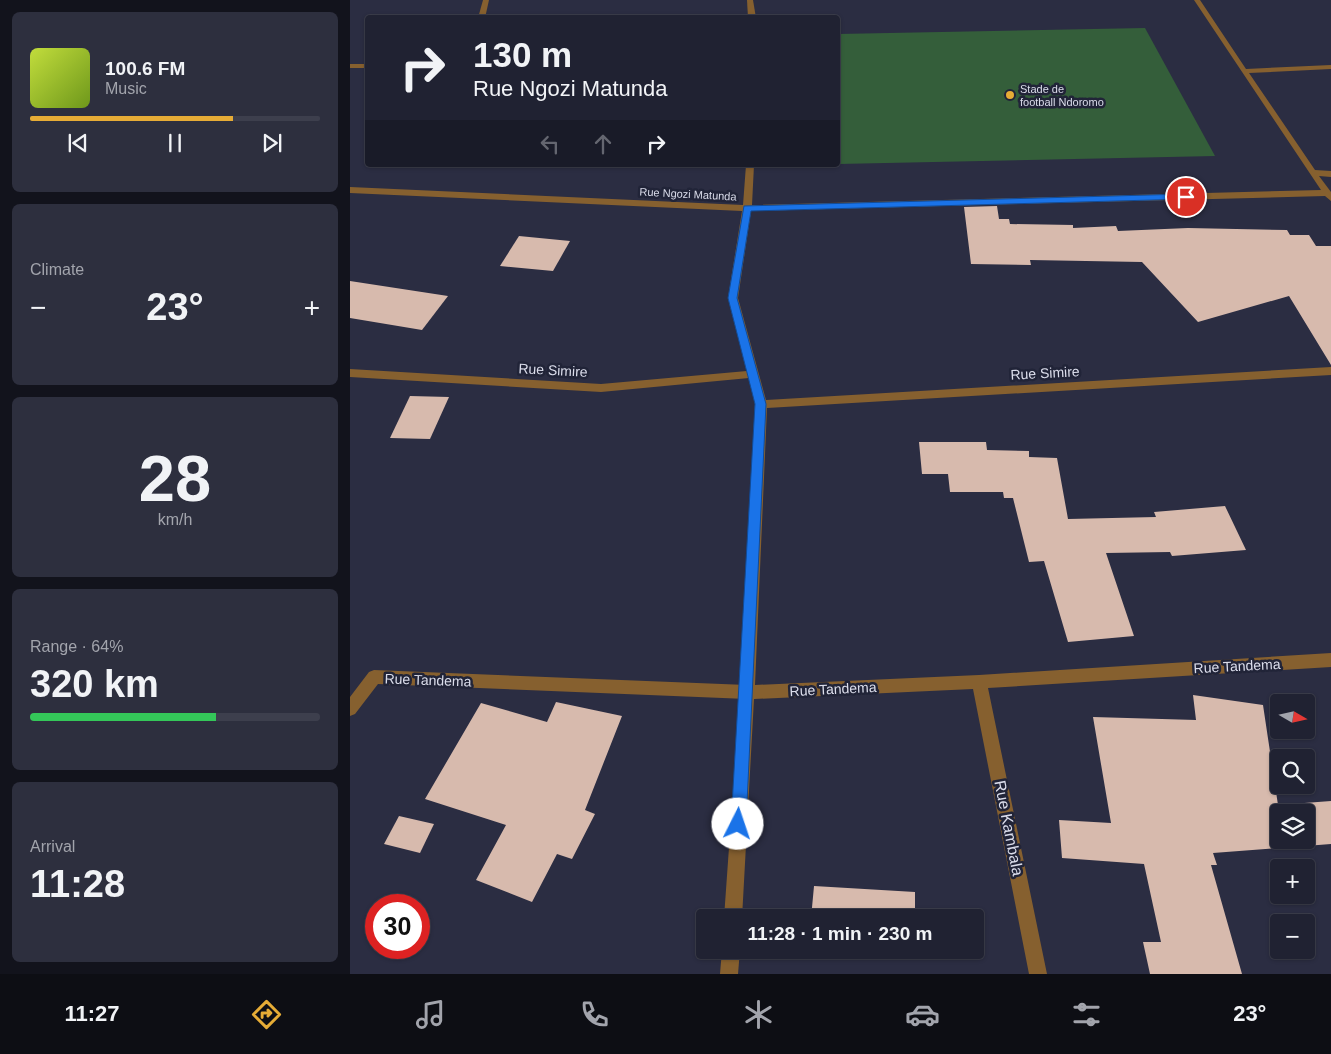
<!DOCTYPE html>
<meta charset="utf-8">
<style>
:root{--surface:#202232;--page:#2d2f3e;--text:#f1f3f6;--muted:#a2a4ac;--line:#3d3f4d;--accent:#e6ac36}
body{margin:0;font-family:Helvetica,sans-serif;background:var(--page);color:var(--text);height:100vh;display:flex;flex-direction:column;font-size:19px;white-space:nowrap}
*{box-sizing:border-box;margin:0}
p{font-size:16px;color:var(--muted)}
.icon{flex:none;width:28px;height:28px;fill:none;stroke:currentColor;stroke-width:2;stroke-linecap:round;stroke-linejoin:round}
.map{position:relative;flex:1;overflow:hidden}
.details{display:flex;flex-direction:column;gap:12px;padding:12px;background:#12131c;width:350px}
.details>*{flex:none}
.top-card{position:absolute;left:15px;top:15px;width:475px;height:152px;border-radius:5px;box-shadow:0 1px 4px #0004,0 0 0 1px var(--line);background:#202232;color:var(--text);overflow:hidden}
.needle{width:32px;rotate:99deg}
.controls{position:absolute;left:920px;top:694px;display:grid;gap:10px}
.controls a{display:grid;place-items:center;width:45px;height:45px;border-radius:5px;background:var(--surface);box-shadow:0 1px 4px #0004,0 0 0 1px var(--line);font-size:25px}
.speed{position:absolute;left:15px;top:894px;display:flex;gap:10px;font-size:25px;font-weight:700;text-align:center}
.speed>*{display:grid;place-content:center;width:65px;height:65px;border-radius:50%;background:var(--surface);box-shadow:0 1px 4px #0004,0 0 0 1px var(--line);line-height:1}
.speed .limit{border:8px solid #d22;background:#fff;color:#111}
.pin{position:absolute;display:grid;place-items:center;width:42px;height:42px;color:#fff;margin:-21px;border:2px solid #fff;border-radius:50%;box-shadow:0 1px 5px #0007}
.me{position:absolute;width:55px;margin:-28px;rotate:4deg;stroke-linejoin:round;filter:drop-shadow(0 0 4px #0008)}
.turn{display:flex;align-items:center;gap:18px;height:105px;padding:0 25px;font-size:22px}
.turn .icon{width:65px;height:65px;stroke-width:2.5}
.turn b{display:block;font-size:35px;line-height:42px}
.lanes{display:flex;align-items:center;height:48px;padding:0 25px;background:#0003;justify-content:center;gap:25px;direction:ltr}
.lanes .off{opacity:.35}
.big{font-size:38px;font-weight:700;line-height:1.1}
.details .tile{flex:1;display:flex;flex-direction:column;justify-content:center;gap:8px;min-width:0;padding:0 18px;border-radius:8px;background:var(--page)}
.details .dial{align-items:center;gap:0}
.dial b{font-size:65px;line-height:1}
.song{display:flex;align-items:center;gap:15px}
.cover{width:60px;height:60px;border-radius:8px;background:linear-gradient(135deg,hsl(70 70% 55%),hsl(80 70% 35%))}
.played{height:5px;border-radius:2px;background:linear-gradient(90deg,var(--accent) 70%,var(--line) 70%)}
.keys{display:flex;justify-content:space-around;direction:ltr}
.heat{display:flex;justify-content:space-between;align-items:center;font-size:28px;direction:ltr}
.charge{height:8px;border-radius:4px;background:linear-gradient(90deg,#34c759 64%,var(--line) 0)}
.trip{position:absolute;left:346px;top:909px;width:288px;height:50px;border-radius:5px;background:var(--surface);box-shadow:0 1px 4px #0004,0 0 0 1px var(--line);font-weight:700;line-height:50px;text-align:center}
.tab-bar{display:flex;height:80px;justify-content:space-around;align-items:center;background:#0d0e14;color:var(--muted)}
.tab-bar .icon{width:35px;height:35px}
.tab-bar .selected{color:var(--accent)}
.tab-bar b{font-size:22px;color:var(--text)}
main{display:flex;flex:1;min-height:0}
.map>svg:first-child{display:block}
.green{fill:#345e3a}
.building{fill:#d7baad;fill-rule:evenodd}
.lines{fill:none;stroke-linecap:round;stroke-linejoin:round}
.service{fill:#86602f;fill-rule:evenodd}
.minor{fill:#86602f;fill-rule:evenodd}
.route{fill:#1a73e8;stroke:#114b97}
.poi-dot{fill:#e6ac36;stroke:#212438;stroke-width:2}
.labels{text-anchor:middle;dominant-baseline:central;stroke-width:5;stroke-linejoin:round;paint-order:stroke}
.far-poi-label{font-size:11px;fill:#dbddeb;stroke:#212438;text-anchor:start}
.far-street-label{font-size:11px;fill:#dbddeb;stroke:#212438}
.street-label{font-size:14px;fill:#dbddeb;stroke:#212438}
.near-street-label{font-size:16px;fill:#dbddeb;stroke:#212438}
</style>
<main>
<section class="details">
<div class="tile">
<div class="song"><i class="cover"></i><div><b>100.6 FM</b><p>Music</p></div></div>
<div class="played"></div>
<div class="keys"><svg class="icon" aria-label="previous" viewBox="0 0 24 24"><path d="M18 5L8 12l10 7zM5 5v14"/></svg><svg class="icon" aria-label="pause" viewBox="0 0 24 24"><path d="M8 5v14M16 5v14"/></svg><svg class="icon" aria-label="next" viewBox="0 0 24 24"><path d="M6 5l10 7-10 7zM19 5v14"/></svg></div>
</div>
<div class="tile"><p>Climate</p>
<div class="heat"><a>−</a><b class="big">23°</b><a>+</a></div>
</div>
<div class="tile dial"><b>28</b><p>km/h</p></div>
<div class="tile"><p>Range · 64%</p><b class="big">320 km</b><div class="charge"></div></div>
<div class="tile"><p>Arrival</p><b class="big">11:28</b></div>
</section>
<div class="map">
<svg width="981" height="974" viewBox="0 0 981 974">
<rect width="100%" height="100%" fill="#2b2d42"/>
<!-- green -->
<polygon class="green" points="795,28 865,156 488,164 488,34"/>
<!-- building -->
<g class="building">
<polygon points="647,206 649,219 659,219 660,224 723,225 723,228 766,226 768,231 838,228 937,230 940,235 959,235 966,246 981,246 981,365 939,296 848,322 792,262 680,260 681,265 621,264 614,207"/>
<polygon points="169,236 220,241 203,271 150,266"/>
<polygon points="0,281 98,296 72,330 0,318"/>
<polygon points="60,396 99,397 80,439 40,438"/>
<polygon points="569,442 636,442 637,450 679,451 679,457 707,458 718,519 806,517 804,512 875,506 896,550 822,556 820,552 756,553 784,636 718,642 694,561 679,562 663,498 654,498 653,492 600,492 598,474 572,474"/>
<path d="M843,695l70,10 15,100 53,-4v43l-118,9 4,12h-6l31,109h-92l-7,-32h18l-17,-78 -82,-6 -3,-38 52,3 -18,-106 103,3zM929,812h27v28h-27z"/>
<polygon points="206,702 272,716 235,810 245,814 222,859 207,854 182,902 126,880 156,825 75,799 131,703 197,722"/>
<polygon points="49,816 84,824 70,853 34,844"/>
<polygon points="464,886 565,892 565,918 461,918"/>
</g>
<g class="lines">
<!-- service -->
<polygon class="service" points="24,670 397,685 402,687 404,692 402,697 397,699 28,684 5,714 0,716 0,697 19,672"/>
<!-- minor -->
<g class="minor">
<polygon points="133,0 139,0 135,18 128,18"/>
<polygon points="397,0 403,0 406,18 398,18"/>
<polygon points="844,0 850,0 896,69 981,65 981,69 899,73 965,170 981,171 981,177 969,176 981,192 981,201 975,196 401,211 388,298 416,400 981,367 981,375 417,408 405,685 629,675 981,653 981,667 638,688 697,974 679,974 623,689 404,699 392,918 374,918 390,692 405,404 399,378 251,392 0,377 0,369 251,384 397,371 378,298 392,211 0,193 0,187 393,205 396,165 404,165 402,205 971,190"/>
<rect x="0" y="64" width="18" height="4"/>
<polygon points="372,950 390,950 388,974 370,974"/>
</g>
</g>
<!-- route -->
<polygon class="route" points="836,194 840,197 839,199 401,211 387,298 416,404 396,824 394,829 388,831 383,829 381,824 405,404 378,298 394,206"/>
<!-- markers -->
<circle class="poi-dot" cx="660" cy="95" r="5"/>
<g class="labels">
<!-- far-poi labels -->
<g class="far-poi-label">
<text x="670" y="89">Stade de<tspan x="670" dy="13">football Ndoromo</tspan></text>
</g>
<!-- far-street labels -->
<g class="far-street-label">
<text transform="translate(338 194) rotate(3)">Rue Ngozi Matunda</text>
</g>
<!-- street labels -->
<g class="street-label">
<text transform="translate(203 370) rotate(3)">Rue Simire</text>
<text transform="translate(695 373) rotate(-3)">Rue Simire</text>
<text transform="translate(887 666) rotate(-3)">Rue Tandema</text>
<text transform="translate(78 680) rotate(2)">Rue Tandema</text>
<text transform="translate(483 689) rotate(-3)">Rue Tandema</text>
</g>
<!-- near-street labels -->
<g class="near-street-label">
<text transform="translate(659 828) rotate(79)">Rue Kambala</text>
</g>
</g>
</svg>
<div class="controls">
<a><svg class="needle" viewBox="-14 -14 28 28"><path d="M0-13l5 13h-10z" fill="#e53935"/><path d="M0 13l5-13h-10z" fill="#a2a4ac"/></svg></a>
<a><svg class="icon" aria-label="search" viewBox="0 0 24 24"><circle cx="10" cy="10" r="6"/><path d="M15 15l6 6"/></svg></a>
<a><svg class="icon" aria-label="layers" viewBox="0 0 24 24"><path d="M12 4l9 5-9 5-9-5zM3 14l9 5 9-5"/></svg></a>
<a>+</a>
<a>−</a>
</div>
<div class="speed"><div class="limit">30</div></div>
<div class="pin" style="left:836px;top:197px;background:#d93025"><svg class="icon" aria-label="arrive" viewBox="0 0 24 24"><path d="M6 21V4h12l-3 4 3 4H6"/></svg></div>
<svg class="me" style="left:388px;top:824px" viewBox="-20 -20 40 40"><circle r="19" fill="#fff"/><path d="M0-13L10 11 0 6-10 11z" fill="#1a73e8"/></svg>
<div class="trip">11:28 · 1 min · 230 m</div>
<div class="top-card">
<div class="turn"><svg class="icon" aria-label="right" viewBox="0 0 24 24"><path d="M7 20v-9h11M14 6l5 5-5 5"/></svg><div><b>130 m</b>Rue Ngozi Matunda</div></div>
<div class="lanes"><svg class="icon off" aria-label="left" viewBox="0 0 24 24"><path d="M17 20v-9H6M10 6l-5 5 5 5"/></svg><svg class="icon off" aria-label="ahead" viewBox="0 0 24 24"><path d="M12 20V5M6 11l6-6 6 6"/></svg><svg class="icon" aria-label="right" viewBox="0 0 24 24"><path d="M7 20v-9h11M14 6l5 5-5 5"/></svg></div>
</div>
</div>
</main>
<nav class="tab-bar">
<b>11:27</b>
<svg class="icon selected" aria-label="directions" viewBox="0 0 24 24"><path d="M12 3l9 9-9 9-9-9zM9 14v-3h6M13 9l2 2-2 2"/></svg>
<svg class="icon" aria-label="music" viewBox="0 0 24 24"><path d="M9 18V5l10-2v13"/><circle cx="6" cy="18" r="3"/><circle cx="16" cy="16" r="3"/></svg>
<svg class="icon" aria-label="phone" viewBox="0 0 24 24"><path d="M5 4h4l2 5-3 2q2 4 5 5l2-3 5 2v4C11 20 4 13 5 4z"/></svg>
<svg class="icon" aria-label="climate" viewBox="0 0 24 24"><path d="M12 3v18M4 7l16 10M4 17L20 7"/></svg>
<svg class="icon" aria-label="car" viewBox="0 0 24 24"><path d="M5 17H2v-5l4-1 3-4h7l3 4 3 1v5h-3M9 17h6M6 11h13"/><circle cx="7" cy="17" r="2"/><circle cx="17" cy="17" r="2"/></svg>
<svg class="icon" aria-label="filters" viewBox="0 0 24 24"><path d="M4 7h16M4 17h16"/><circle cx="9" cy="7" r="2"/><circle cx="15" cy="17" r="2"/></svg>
<b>23°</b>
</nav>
